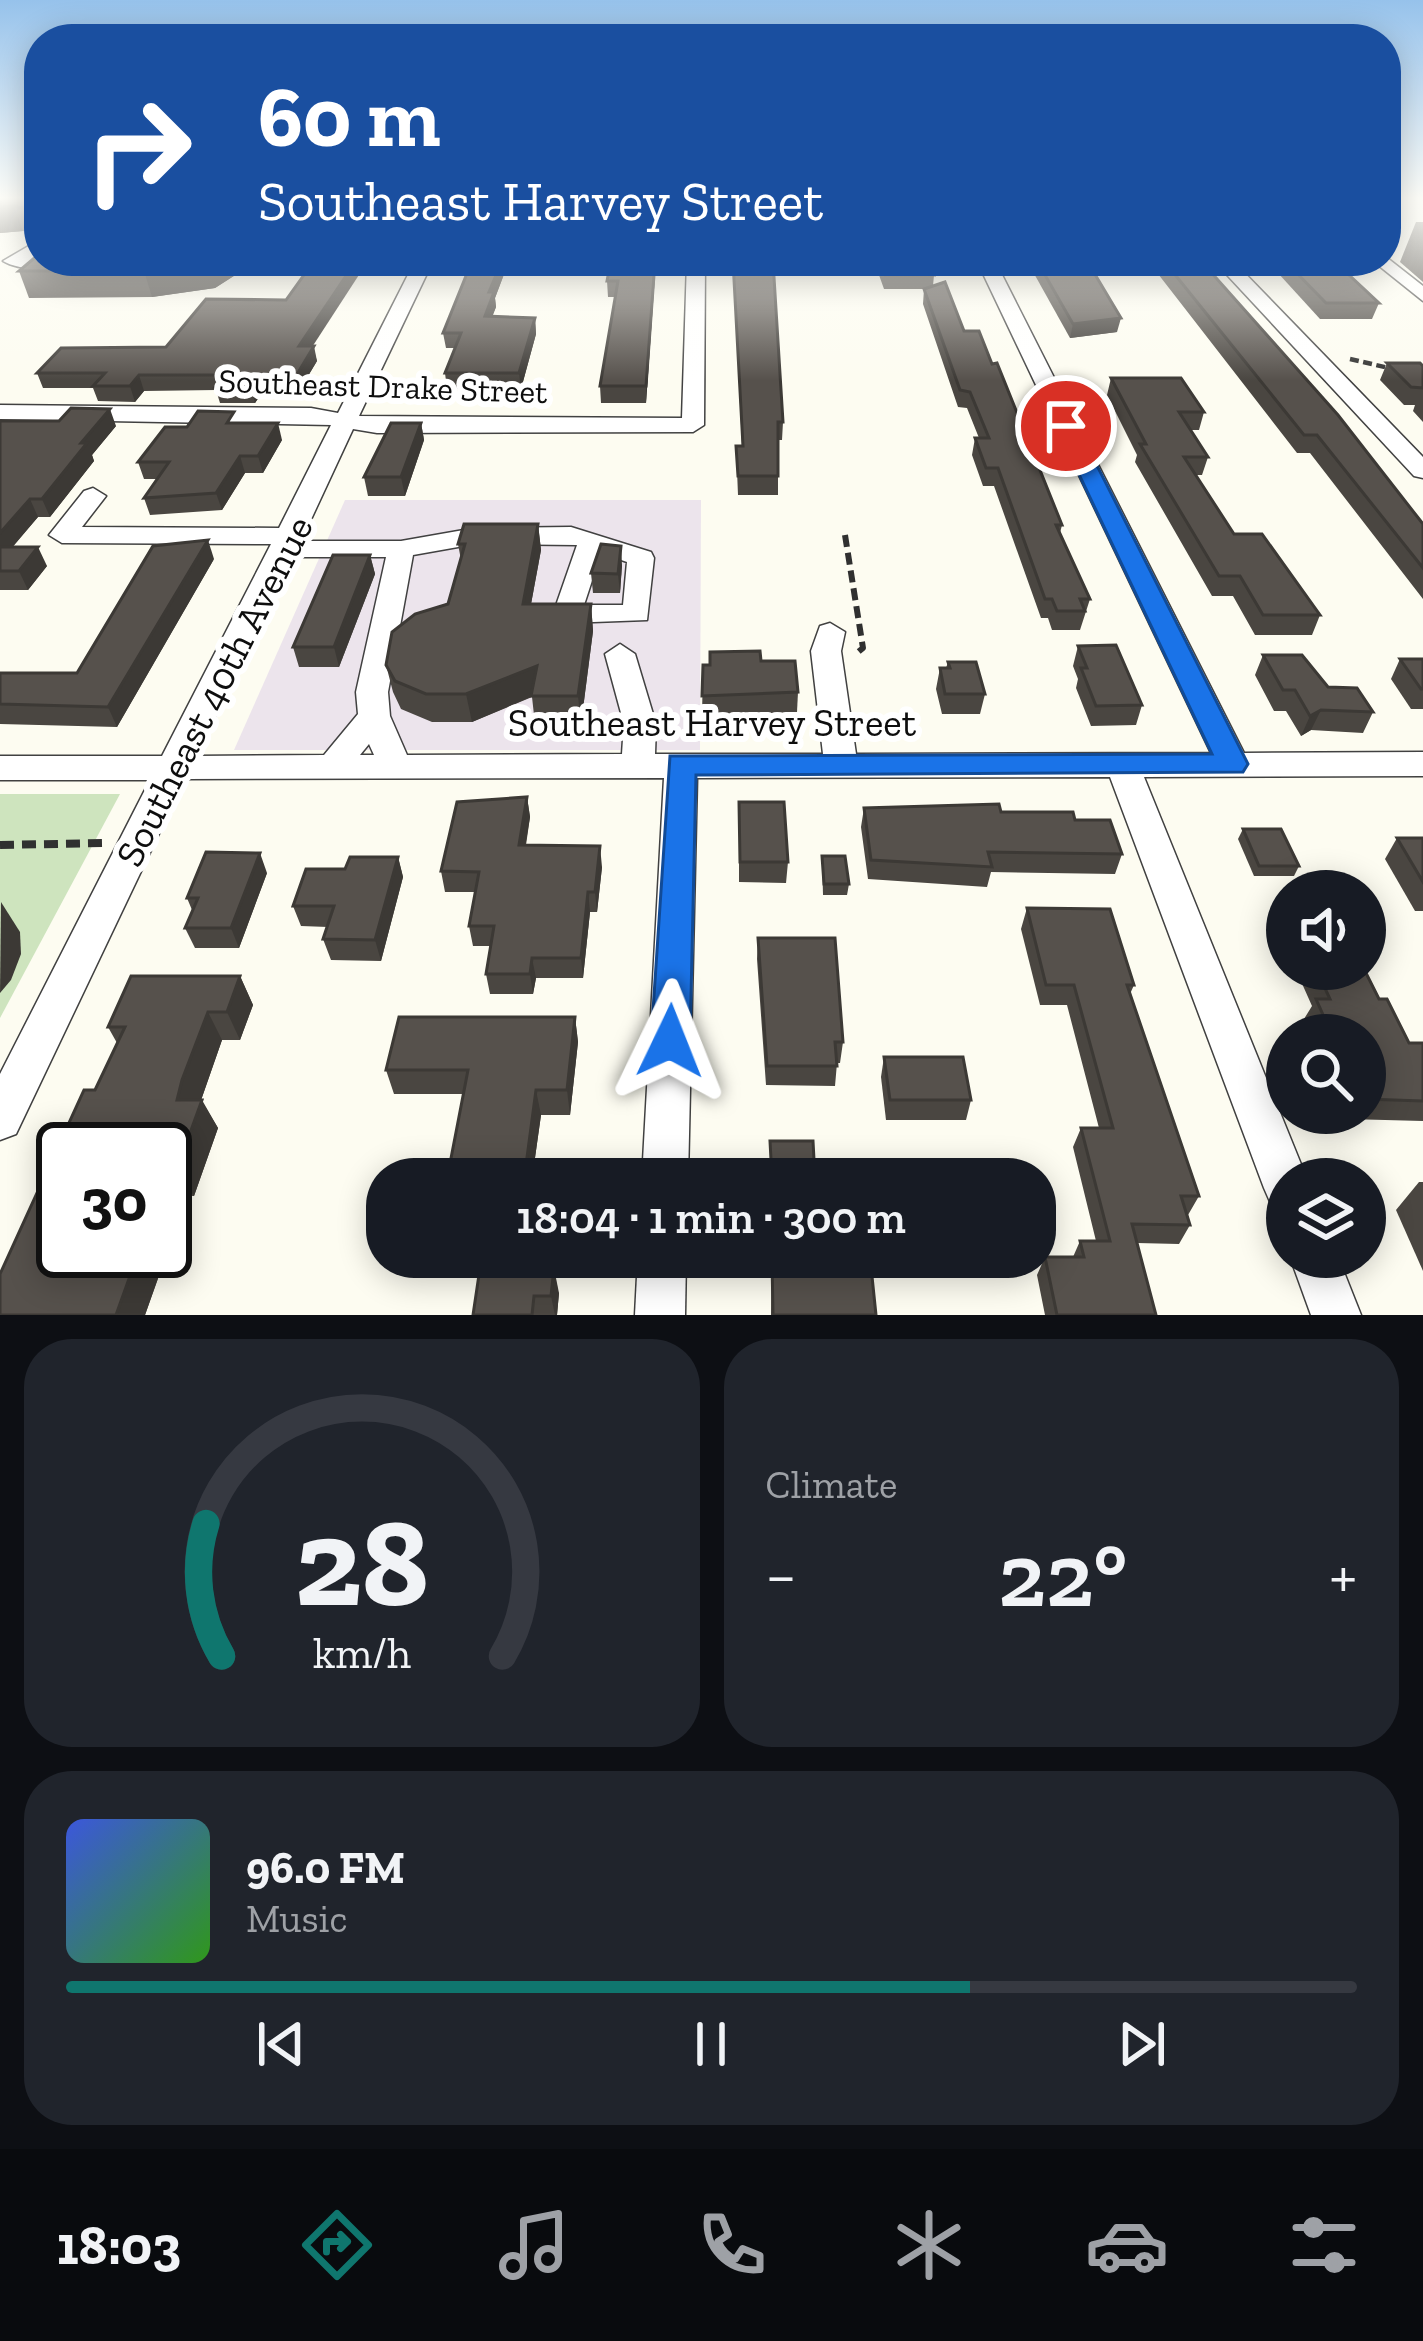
<!DOCTYPE html>
<meta charset="utf-8">
<style>
:root{--surface:#171b24;--page:#20242c;--text:#f1f3f6;--muted:#9ea1a6;--line:#363941;--accent:#0f766e}
body{margin:0;font-family:"Zilla Slab",serif;background:var(--page);color:var(--text);height:100vh;display:flex;flex-direction:column;font-size:45px;white-space:nowrap}
*{box-sizing:border-box;margin:0}
p{font-size:39px;color:var(--muted)}
.icon{flex:none;width:66px;height:66px;fill:none;stroke:currentColor;stroke-width:2;stroke-linecap:round;stroke-linejoin:round}
.map{position:relative;height:1315px;overflow:hidden}
.side{display:flex;flex-direction:column;gap:24px;padding:24px;background:#0d0f14;flex:1}
.side>*{flex:none}
.banner{position:absolute;left:24px;top:24px;width:1377px;height:252px;border-radius:48px;box-shadow:0 6px 30px #0003;background:#1a4fa0;color:#fff;overflow:hidden}
.fabs{position:absolute;left:1266px;top:870px;display:grid;gap:24px}
.fabs a{display:grid;place-items:center;width:120px;height:120px;border-radius:50%;background:var(--surface);box-shadow:0 6px 30px #0003;font-size:60px}
.speed{position:absolute;left:36px;top:1122px;display:flex;gap:24px;font-size:60px;font-weight:700;text-align:center}
.speed>*{display:grid;place-content:center;width:156px;height:156px;border-radius:50%;background:var(--surface);box-shadow:0 6px 30px #0003;line-height:1}
.speed .limit{border:6px solid #111;border-radius:18px;background:#fff;color:#111}
.pin{position:absolute;display:grid;place-items:center;width:102px;height:102px;color:#fff;margin:-51px;border:6px solid #fff;border-radius:50%;box-shadow:0 3px 12px #0007}
.me{position:absolute;width:132px;margin:-66px;rotate:2deg;stroke-linejoin:round;filter:drop-shadow(0 0 9px #0008)}
.turn{display:flex;align-items:center;gap:42px;height:252px;padding:0 36px;font-size:54px}
.turn .icon{width:156px;height:156px;stroke-width:2.5}
.turn b{display:block;font-size:84px;line-height:102px}
.big{font-size:90px;font-weight:600;line-height:1.1}
.side .card{flex:1;display:flex;flex-direction:column;justify-content:center;gap:18px;min-width:0;padding:0 42px;border-radius:48px;background:var(--page)}
.side .dial{align-items:center;gap:0}
.dial svg{height:312px;overflow:visible;fill:none;stroke:var(--line);stroke-width:7;stroke-linecap:round;text-anchor:middle}
.dial text{fill:var(--text);stroke:none}
.song{display:flex;align-items:center;gap:36px}
.cover{width:144px;height:144px;border-radius:18px;background:linear-gradient(135deg,hsl(230 70% 55%),hsl(110 70% 35%))}
.played{height:12px;border-radius:6px;background:linear-gradient(90deg,var(--accent) 70%,var(--line) 70%)}
.keys{display:flex;justify-content:space-around;direction:ltr}
.heat{display:flex;justify-content:space-between;align-items:center;font-size:66px;direction:ltr}
.side .tiles{flex:1;display:grid;gap:24px;grid-template-columns:1fr 1fr}
.card:last-child{grid-column:span 2}
.trip{position:absolute;left:366px;top:1158px;width:690px;height:120px;border-radius:48px;background:var(--surface);box-shadow:0 6px 30px #0003;font-weight:600;line-height:120px;text-align:center}
.tab-bar{display:flex;height:192px;justify-content:space-around;align-items:center;background:#090b0e;color:var(--muted)}
.tab-bar .icon{width:84px;height:84px}
.tab-bar .selected{color:var(--accent)}
.tab-bar b{font-size:54px;color:var(--text)}
.map>svg:first-child{display:block}
.industrial{fill:#ece4ec}
.green{fill:#cee4be}
.lines{fill:none;stroke-linecap:round;stroke-linejoin:round}
.minor-casing{stroke:#414141;stroke-width:3}
.path-far2{stroke:#303030;stroke-width:4.5;stroke-dasharray:9 4.5;stroke-linecap:butt}
.path-far1{stroke:#303030;stroke-width:6;stroke-dasharray:12 6;stroke-linecap:butt}
.path{stroke:#303030;stroke-width:8;stroke-dasharray:14 8;stroke-linecap:butt}
.minor{fill:#fff;fill-rule:evenodd}
.wall{fill:#4a4641}
.shaded-wall{fill:#3c3935}
.building{fill:#56514c;stroke:#3c3935;stroke-width:3}
.route{fill:#1a73e8;stroke:#114b97;stroke-width:3}
.labels{text-anchor:middle;dominant-baseline:central;stroke-width:12;stroke-linejoin:round;paint-order:stroke}
.far-street-label{font-size:33px;fill:#0e0e0e;stroke:#fff}
.street-label{font-size:39px;fill:#0e0e0e;stroke:#fff}
</style>
<div class="map">
<svg width="1423" height="1315" viewBox="0 0 1423 1315">
<rect width="100%" height="100%" fill="#fdfcf1"/>
<!-- industrial -->
<polygon class="industrial" points="345,500 701,500 700,750 234,750"/>
<!-- green -->
<polygon class="green" points="0,794 120,794 0,1018"/>
<g class="lines">
<defs>
<g id="minor">
<path d="M39,240v12l-6,4h6v5l37,1c-16,10 -57,9 -73,-1z"/>
<polygon points="1386,257 1423,286 1423,301 1373,261 1386,261"/>
<path d="M415,261h18l-74,155 323,2 5,-157h18l-1,164 -11,7 -316,1 -24,-4 -52,112h100l74,-13 96,-1 80,25 3,6 -7,62 -80,3 -14,-9 24,-69 -102,-1 -62,11 -25,137 2,24 17,39 215,-1 2,-30 -19,-70 15,-10 15,10 21,70 -1,30h168l-12,-103 9,-25 10,-3 15,9 -4,19 15,103 355,-1 -234,-492h18l249,492 179,-1v24l-279,1 163,402h-20v32l-16,-7 -7,-16 -154,-411 -413,1 -9,401h-46l22,-401 -479,1 -169,355 -16,6v-66l150,-294h-150v-24h162l109,-212 -209,-1 -13,-8 35,-44 9,-3 13,8 -24,31 197,1 52,-103 -331,-6v-14l311,3 27,5zM601,553l26,9 -4,43h-39zM291,557h95l-30,135 2,22 -34,41 -128,1zM369,744l5,11h-14z"/>
<polygon points="1214,261 1233,261 1423,457 1423,478 1414,476"/>
<polygon points="638,1257 686,1257 685,1315 635,1315"/>
<polygon points="1290,1257 1338,1257 1361,1315 1311,1315"/>
</g>
</defs>
<!-- minor casing -->
<use href="#minor" class="minor-casing"/>
<!-- path-far2 -->
<polyline class="path-far2" points="1350,359 1389,368"/>
<!-- path-far1 -->
<polyline class="path-far1" points="845,535 863,648 857,653"/>
<!-- path -->
<polyline class="path" points="0,845 104,843"/>
<!-- minor -->
<use href="#minor" class="minor"/>
</g>
<!-- wall -->
<g class="wall">
<polygon points="0,197 39,197 39,234 23,231 0,233"/>
<polygon points="1416,222 1423,222 1423,282 1400,262"/>
<polygon points="257,261 215,288 152,297 29,298 19,271"/>
<polygon points="472,261 509,261 495,298 496,307 492,316 535,318 536,334 521,389 447,389 445,373 455,348 446,348 443,333"/>
<polygon points="656,261 646,403 601,403 600,386 615,297 608,297 607,281"/>
<polygon points="733,261 783,422 782,440 778,440 778,495 738,495 736,446 742,446"/>
<polygon points="874,261 929,261 934,275 933,286 964,331 1062,525 1060,533 1090,599 1080,630 1052,630 1048,618 1041,618 994,486 983,486 972,455 975,438 979,438 967,408 958,407 923,304 924,289 884,289"/>
<polygon points="1027,261 1087,261 1117,332 1070,338"/>
<polygon points="1148,261 1201,261 1423,524 1423,599 1310,453 1297,453"/>
<polygon points="1267,261 1334,261 1379,303 1372,319 1320,319"/>
<polygon points="286,300 312,346 317,361 299,391 263,391 255,403 220,403 216,390 144,391 135,402 98,401 93,388 43,388 37,373 166,347"/>
<polygon points="1387,363 1423,366 1423,422 1413,411 1415,405 1404,405 1380,380"/>
<polygon points="1111,378 1204,412 1199,430 1191,430 1208,457 1202,475 1196,475 1234,534 1320,615 1312,635 1255,635 1233,596 1212,596 1135,462 1137,455 1107,395"/>
<polygon points="0,421 116,426 92,455 94,461 50,517 38,517 12,547 47,566 28,590 0,590"/>
<polygon points="238,423 282,440 263,473 245,473 222,510 150,515 144,498 157,479 144,479 138,462 187,427"/>
<polygon points="421,423 424,440 405,496 368,496 364,477"/>
<polygon points="538,524 541,550 531,604 591,604 593,631 581,724 535,724 532,697 472,722 432,722 401,709 393,692 386,665 448,604 461,560 458,544"/>
<polygon points="370,555 375,574 339,667 299,667 293,647"/>
<polygon points="214,559 117,727 0,724 0,673 77,673"/>
<polygon points="622,565 620,593 593,593 591,573"/>
<polygon points="1078,646 1142,705 1136,725 1091,726 1076,688 1078,679 1073,666"/>
<polygon points="1263,655 1328,687 1373,712 1363,733 1311,730 1301,736 1286,711 1274,711 1255,675"/>
<polygon points="1400,659 1423,659 1423,709 1411,709 1391,679"/>
<polygon points="761,661 798,692 797,712 702,716 703,665"/>
<polygon points="948,662 985,694 980,714 942,714 936,689 940,668 946,668"/>
<polygon points="527,797 530,817 526,845 602,867 597,912 590,912 583,978 536,978 533,994 490,994 486,974 491,946 473,946 469,926 475,892 445,892 441,871"/>
<polygon points="739,802 788,862 786,883 739,882"/>
<polygon points="864,808 1001,812 1075,820 1122,854 1115,874 991,872 987,887 868,879 861,827"/>
<polygon points="1243,829 1299,866 1294,876 1254,876 1238,839"/>
<polygon points="1397,838 1423,838 1423,911 1415,911 1385,859"/>
<polygon points="822,856 849,884 847,895 823,895"/>
<polygon points="398,857 403,877 381,961 331,960 323,939 328,927 301,926 293,906 345,869"/>
<polygon points="267,873 239,948 195,948 185,928 192,910 187,898"/>
<polygon points="1027,908 1134,985 1130,994 1199,1196 1188,1215 1190,1225 1179,1244 1137,1243 1156,1315 1045,1315 1037,1275 1045,1257 1073,1257 1080,1241 1096,1241 1073,1147 1081,1128 1099,1128 1067,1005 1040,1005 1021,929"/>
<polygon points="1277,912 1287,912 1287,969 1364,969 1379,999 1409,1043 1423,1043 1423,1121 1347,1119 1345,1113 1365,1113 1365,1035 1311,1035 1304,1019 1312,1006 1296,970 1284,970 1267,932"/>
<polygon points="758,938 843,1042 840,1063 837,1063 835,1086 766,1085 757,959"/>
<polygon points="131,976 240,976 253,1005 240,1040 222,1040 201,1100 218,1128 194,1196 165,1195 165,1149 63,1149 63,1251 165,1251 167,1253 145,1315 0,1315 0,1274 84,1090 95,1090 117,1043 108,1027"/>
<polygon points="575,1017 578,1042 570,1115 541,1115 532,1179 447,1179 463,1094 394,1094 386,1070"/>
<polygon points="884,1057 971,1100 966,1120 886,1120 881,1077"/>
<polygon points="1419,1182 1423,1182 1423,1271 1396,1210"/>
<polygon points="837,1257 870,1257 876,1315 771,1315 772,1259 837,1260"/>
<polygon points="480,1268 559,1293 557,1315 473,1315"/>
</g>
<!-- shaded-wall -->
<g class="shaded-wall">
<polygon points="14,206 23,231 0,233 0,207"/>
<polygon points="207,261 257,261 215,288 152,297 144,271"/>
<polygon points="356,261 368,261 303,361 299,346"/>
<polygon points="502,261 509,261 495,298 496,307 487,331 485,316 489,292"/>
<polygon points="567,261 588,261 568,271"/>
<polygon points="655,261 656,261 646,403 646,386"/>
<polygon points="535,318 536,334 521,389 519,373"/>
<polygon points="1121,318 1117,332 1070,338 1073,324"/>
<polygon points="314,346 317,361 299,391 296,376"/>
<polygon points="139,375 144,391 135,402 130,386"/>
<polygon points="259,376 263,391 255,403 251,388"/>
<polygon points="110,409 116,426 92,455 94,461 50,517 42,499 81,443"/>
<polygon points="278,423 282,440 263,473 258,456"/>
<polygon points="421,423 424,440 405,496 401,477"/>
<polygon points="240,456 245,473 222,510 216,493"/>
<polygon points="30,499 38,517 0,562 0,533"/>
<polygon points="538,524 541,550 526,631 523,604"/>
<polygon points="208,540 214,559 117,727 108,707"/>
<polygon points="621,546 622,565 620,593 618,574"/>
<polygon points="38,547 47,566 28,590 19,571"/>
<polygon points="370,555 375,574 339,667 334,647"/>
<polygon points="591,604 593,631 581,724 578,696"/>
<polygon points="537,666 540,693 472,722 466,694"/>
<polygon points="1321,710 1311,730 1301,736 1310,716"/>
<polygon points="527,797 530,817 522,866 519,845"/>
<polygon points="600,846 602,867 597,912 595,892"/>
<polygon points="260,853 267,873 239,948 231,928"/>
<polygon points="398,857 403,877 381,961 375,940"/>
<polygon points="588,892 590,912 583,978 581,958"/>
<polygon points="1,902 20,932 21,954 11,980 0,993"/>
<polygon points="532,958 536,978 533,994 530,974"/>
<polygon points="240,976 253,1005 240,1040 227,1012"/>
<polygon points="208,1012 222,1040 198,1109 202,1100 218,1128 194,1196 177,1169 177,1100 182,1080"/>
<polygon points="575,1017 578,1042 570,1115 567,1090"/>
<polygon points="536,1090 541,1115 532,1179 529,1179 526,1165"/>
<polygon points="139,1251 165,1251 167,1253 145,1315 116,1315"/>
<polygon points="554,1268 559,1293 557,1315 555,1315 551,1296"/>
</g>
<!-- building -->
<g class="building">
<polygon points="0,197 39,197 39,211 14,206 0,207"/>
<polygon points="39,254 39,261 208,261 144,271 19,271"/>
<polygon points="314,261 356,261 299,346 314,346 296,376 259,376 251,388 215,387 224,375 139,375 130,386 93,386 105,373 37,373 61,348 166,347 206,299 286,300"/>
<polygon points="472,261 502,261 489,292 494,292 485,316 535,318 519,373 445,373 461,333 443,333"/>
<polygon points="611,261 655,261 646,386 600,386 618,281 607,281"/>
<polygon points="733,261 773,261 783,422 778,422 778,476 738,476 736,446 743,446"/>
<polygon points="880,261 929,261 934,275 885,275"/>
<polygon points="1037,261 1087,261 1121,318 1073,324"/>
<polygon points="1164,261 1201,261 1338,415 1423,524 1423,568 1317,435 1304,435"/>
<polygon points="1285,261 1334,261 1379,303 1326,303"/>
<polygon points="945,282 964,331 979,331 992,364 997,363 1062,525 1056,525 1090,599 1080,599 1085,611 1057,611 1052,599 1045,599 998,468 986,468 975,438 989,438 970,392 960,390 924,289"/>
<polygon points="1387,363 1420,363 1423,366 1423,388 1411,387"/>
<polygon points="1111,378 1181,378 1204,412 1179,412 1208,457 1184,457 1234,534 1262,534 1320,615 1263,615 1240,576 1219,576 1140,444 1146,444"/>
<polygon points="71,408 110,409 81,443 87,443 42,499 30,499 0,533 0,421 59,421"/>
<polygon points="198,411 234,412 227,423 278,423 258,456 240,456 216,493 144,498 169,462 138,462 165,427 187,427"/>
<polygon points="391,423 421,423 401,477 364,477"/>
<polygon points="464,524 538,524 523,604 591,604 578,696 531,696 537,666 466,694 426,694 395,681 386,665 392,632 415,614 448,604 465,544 458,544"/>
<polygon points="208,540 108,707 0,704 0,673 77,673 153,546"/>
<polygon points="601,544 621,546 618,574 591,573"/>
<polygon points="0,547 38,547 19,571 0,571"/>
<polygon points="333,555 370,555 334,647 293,647"/>
<polygon points="1116,645 1142,705 1096,706 1081,668 1087,668 1078,646"/>
<polygon points="760,651 761,661 795,661 798,692 702,696 703,665 710,665 710,652"/>
<polygon points="1263,655 1302,655 1328,687 1357,688 1373,712 1321,710 1310,716 1295,690 1283,690"/>
<polygon points="1400,659 1423,659 1423,689 1421,689"/>
<polygon points="948,662 976,662 985,694 945,694 940,668 950,668"/>
<polygon points="527,797 519,845 600,846 595,892 588,892 581,958 532,958 530,974 486,974 494,926 469,926 479,872 441,871 457,802"/>
<polygon points="739,802 784,802 788,862 740,862"/>
<polygon points="999,804 1001,812 1073,812 1075,820 1110,820 1122,854 988,852 992,867 871,860 864,808"/>
<polygon points="1243,829 1281,829 1299,866 1259,866"/>
<polygon points="1397,838 1423,838 1423,882"/>
<polygon points="206,852 260,853 231,928 185,928 198,898 187,898"/>
<polygon points="822,856 845,856 849,884 824,884"/>
<polygon points="350,857 398,857 375,940 323,939 334,906 293,906 306,869 345,869"/>
<polygon points="1027,908 1110,909 1134,985 1127,985 1199,1196 1181,1196 1190,1225 1132,1224 1156,1315 1057,1315 1045,1257 1084,1257 1080,1241 1110,1241 1081,1128 1113,1128 1074,985 1046,985"/>
<polygon points="1277,912 1287,912 1287,934"/>
<polygon points="758,938 835,938 843,1042 835,1042 837,1066 767,1066"/>
<polygon points="1316,969 1364,969 1379,999 1387,999 1409,1043 1423,1043 1423,1101 1365,1099 1365,1035 1332,1035 1316,999 1330,999"/>
<polygon points="131,976 240,976 227,1012 208,1012 182,1080 177,1100 202,1100 177,1169 165,1168 165,1149 63,1149 63,1251 139,1251 116,1315 0,1315 0,1274 84,1090 95,1090 125,1027 108,1027"/>
<polygon points="399,1017 575,1017 567,1090 536,1090 526,1165 476,1165 474,1179 447,1179 468,1070 386,1070"/>
<polygon points="884,1057 963,1057 971,1100 890,1100"/>
<polygon points="770,1141 813,1141 815,1179 772,1179"/>
<polygon points="841,1257 870,1257 876,1315 773,1315 772,1259 841,1260"/>
<polygon points="480,1268 554,1268 551,1296 534,1296 532,1315 473,1315"/>
</g>
<!-- sky -->
<linearGradient id="sky" x2="0" y2="1"><stop stop-color="#96c2eb"/><stop offset="0.52" stop-color="#fefef9"/><stop offset="1" stop-color="#fefef9" stop-opacity="0"/></linearGradient>
<rect width="1423" height="381" fill="url(#sky)"/>
<!-- route -->
<polygon class="route" points="1066,419 1077,426 1248,764 1243,772 696,775 690,1041 684,1053 670,1058 657,1053 651,1041 670,756 1212,754 1056,426"/>
<g class="labels">
<!-- far-street labels -->
<g class="far-street-label">
<text transform="translate(383 386) rotate(2)">Southeast Drake Street</text>
</g>
<!-- street labels -->
<g class="street-label">
<text transform="translate(214 691) rotate(-63)">Southeast 40th Avenue</text>
<text x="712" y="722">Southeast Harvey Street</text>
</g>
</g>
</svg>
<div class="fabs">
<a><svg class="icon" aria-label="sound" viewBox="0 0 24 24"><path d="M4 9h4l5-4v14l-5-4H4zM17 9q2 3 0 6"/></svg></a>
<a><svg class="icon" aria-label="search" viewBox="0 0 24 24"><circle cx="10" cy="10" r="6"/><path d="M15 15l6 6"/></svg></a>
<a><svg class="icon" aria-label="layers" viewBox="0 0 24 24"><path d="M12 4l9 5-9 5-9-5zM3 14l9 5 9-5"/></svg></a>
</div>
<div class="speed"><div class="limit">30</div></div>
<div class="pin" style="left:1066px;top:426px;background:#d93025"><svg class="icon" aria-label="arrive" viewBox="0 0 24 24"><path d="M6 21V4h12l-3 4 3 4H6"/></svg></div>
<svg class="me" style="left:670px;top:1041px" viewBox="-20 -20 40 40"><path d="M0-17L14 15 0 8-14 15z" fill="#1a73e8" stroke="#fff" stroke-width="4"/></svg>
<div class="trip">18:04 · 1 min · 300 m</div>
<div class="banner">
<div class="turn"><svg class="icon" aria-label="right" viewBox="0 0 24 24"><path d="M7 20v-9h11M14 6l5 5-5 5"/></svg><div><b>60 m</b>Southeast Harvey Street</div></div>
</div>
</div>
<section class="side">
<div class="tiles">
<div class="card dial"><svg viewBox="0 0 100 80">
<path d="M14 69A42 42 0 1 1 86 69"/>
<path d="M14 69A42 42 0 0 1 10 35" stroke="#0f766e"/>
<text x="50" y="56" font-size="32" font-weight="700">28</text>
<text x="50" y="72" font-size="11">km/h</text>
</svg></div>
<div class="card"><p>Climate</p>
<div class="heat"><a>−</a><b class="big">22°</b><a>+</a></div>
</div>
<div class="card">
<div class="song"><i class="cover"></i><div><b>96.0 FM</b><p>Music</p></div></div>
<div class="played"></div>
<div class="keys"><svg class="icon" aria-label="previous" viewBox="0 0 24 24"><path d="M18 5L8 12l10 7zM5 5v14"/></svg><svg class="icon" aria-label="pause" viewBox="0 0 24 24"><path d="M8 5v14M16 5v14"/></svg><svg class="icon" aria-label="next" viewBox="0 0 24 24"><path d="M6 5l10 7-10 7zM19 5v14"/></svg></div>
</div>
</div>
</section>
<nav class="tab-bar">
<b>18:03</b>
<svg class="icon selected" aria-label="directions" viewBox="0 0 24 24"><path d="M12 3l9 9-9 9-9-9zM9 14v-3h6M13 9l2 2-2 2"/></svg>
<svg class="icon" aria-label="music" viewBox="0 0 24 24"><path d="M9 18V5l10-2v13"/><circle cx="6" cy="18" r="3"/><circle cx="16" cy="16" r="3"/></svg>
<svg class="icon" aria-label="phone" viewBox="0 0 24 24"><path d="M5 4h4l2 5-3 2q2 4 5 5l2-3 5 2v4C11 20 4 13 5 4z"/></svg>
<svg class="icon" aria-label="climate" viewBox="0 0 24 24"><path d="M12 3v18M4 7l16 10M4 17L20 7"/></svg>
<svg class="icon" aria-label="car" viewBox="0 0 24 24"><path d="M5 17H2v-5l4-1 3-4h7l3 4 3 1v5h-3M9 17h6M6 11h13"/><circle cx="7" cy="17" r="2"/><circle cx="17" cy="17" r="2"/></svg>
<svg class="icon" aria-label="filters" viewBox="0 0 24 24"><path d="M4 7h16M4 17h16"/><circle cx="9" cy="7" r="2"/><circle cx="15" cy="17" r="2"/></svg>
</nav>
